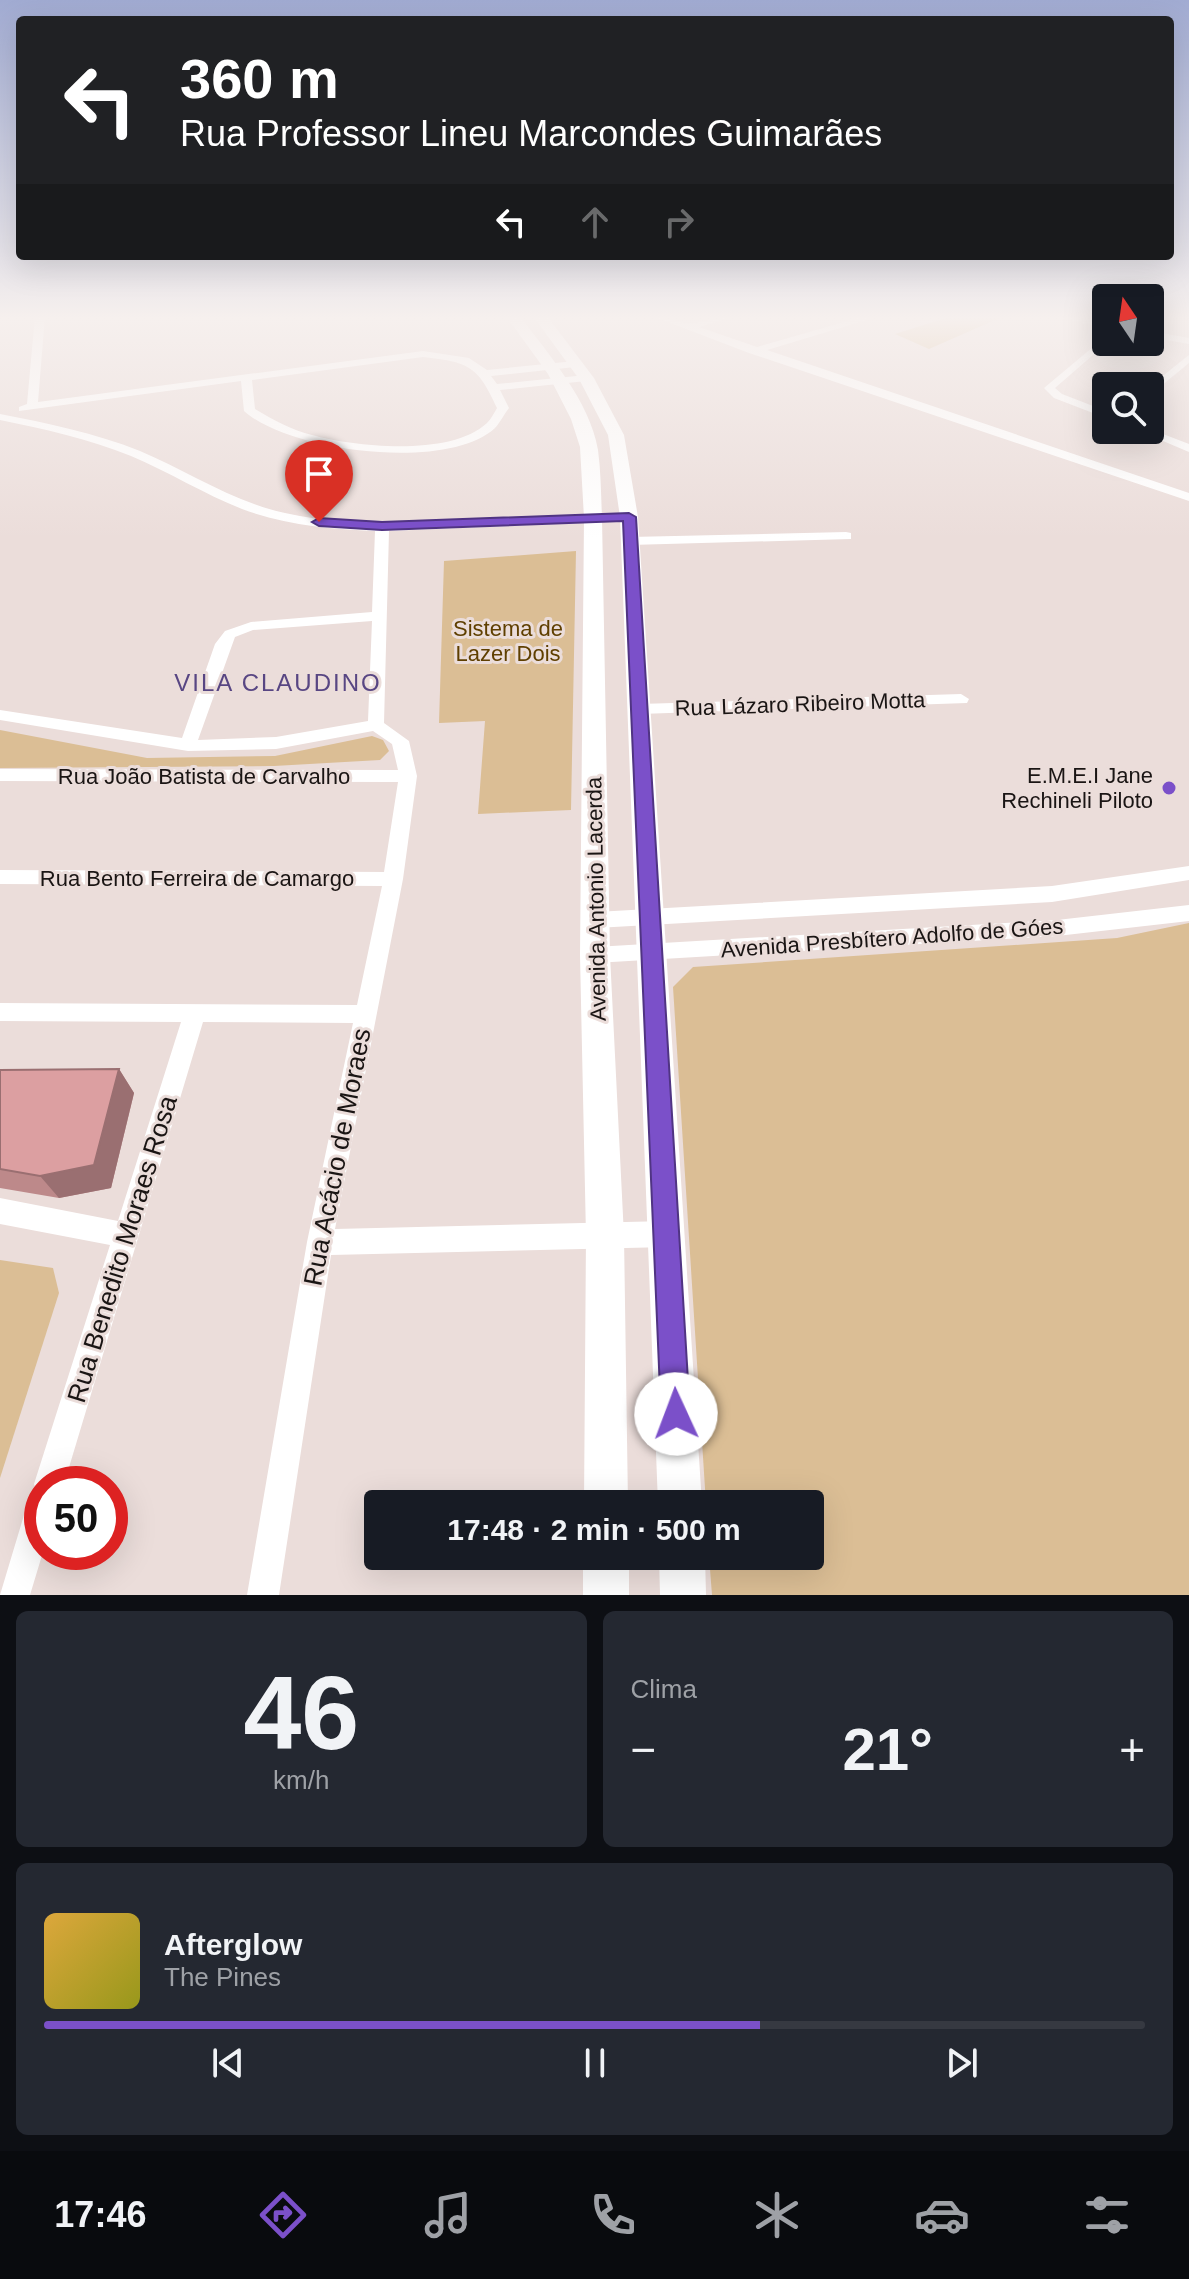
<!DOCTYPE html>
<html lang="pt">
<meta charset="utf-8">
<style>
:root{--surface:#171b24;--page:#242831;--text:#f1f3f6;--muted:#9ea1a6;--line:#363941;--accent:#7b50c9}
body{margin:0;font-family:Arial,sans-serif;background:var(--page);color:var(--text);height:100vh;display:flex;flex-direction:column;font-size:30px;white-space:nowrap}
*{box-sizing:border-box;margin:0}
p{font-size:26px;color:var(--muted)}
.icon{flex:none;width:44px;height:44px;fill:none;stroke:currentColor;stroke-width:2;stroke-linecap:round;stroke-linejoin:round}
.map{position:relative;height:1595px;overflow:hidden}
.details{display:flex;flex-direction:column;gap:16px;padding:16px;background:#0d0f14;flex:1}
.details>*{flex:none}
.hud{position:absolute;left:16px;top:16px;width:1158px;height:244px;border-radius:8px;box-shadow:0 8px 32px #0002;background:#202124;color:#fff;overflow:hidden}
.needle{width:52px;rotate:347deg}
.controls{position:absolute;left:1092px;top:284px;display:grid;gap:16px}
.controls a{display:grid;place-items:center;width:72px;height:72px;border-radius:8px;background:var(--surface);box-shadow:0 8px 32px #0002;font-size:40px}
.speed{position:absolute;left:24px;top:1466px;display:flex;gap:16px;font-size:40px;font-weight:700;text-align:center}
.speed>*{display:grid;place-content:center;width:104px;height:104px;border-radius:50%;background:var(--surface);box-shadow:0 8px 32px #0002;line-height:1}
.speed .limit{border:12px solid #d22;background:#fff;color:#111}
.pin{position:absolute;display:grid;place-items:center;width:68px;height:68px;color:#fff;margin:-82px -34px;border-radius:50% 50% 50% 0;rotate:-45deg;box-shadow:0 0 8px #0007}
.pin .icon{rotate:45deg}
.me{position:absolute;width:88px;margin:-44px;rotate:358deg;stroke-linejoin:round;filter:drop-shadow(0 0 6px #0008)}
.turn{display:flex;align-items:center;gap:28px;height:168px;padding:0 32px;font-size:36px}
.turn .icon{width:104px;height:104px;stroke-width:2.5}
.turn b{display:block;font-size:56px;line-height:68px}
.lanes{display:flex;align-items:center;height:76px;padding:0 32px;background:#0003;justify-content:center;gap:40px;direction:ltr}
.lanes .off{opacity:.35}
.big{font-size:60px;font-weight:700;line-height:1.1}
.details .card{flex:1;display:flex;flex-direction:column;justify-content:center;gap:12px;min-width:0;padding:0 28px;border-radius:12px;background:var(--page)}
.details .dial{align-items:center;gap:0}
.dial b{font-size:104px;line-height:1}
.song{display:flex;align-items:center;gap:24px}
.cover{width:96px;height:96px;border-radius:12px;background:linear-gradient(135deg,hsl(40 70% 55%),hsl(60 70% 35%))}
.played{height:8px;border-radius:4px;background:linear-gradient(90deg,var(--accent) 65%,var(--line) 65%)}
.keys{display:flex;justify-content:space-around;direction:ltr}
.heat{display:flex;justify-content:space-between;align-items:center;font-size:44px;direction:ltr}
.details .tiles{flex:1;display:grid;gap:16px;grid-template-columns:1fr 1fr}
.card:last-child{grid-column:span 2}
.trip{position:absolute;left:364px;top:1490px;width:460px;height:80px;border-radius:8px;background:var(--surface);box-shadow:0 8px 32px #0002;font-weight:700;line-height:80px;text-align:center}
.dock{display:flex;height:128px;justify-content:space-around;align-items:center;background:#090b0e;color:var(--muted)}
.dock .icon{width:56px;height:56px}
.dock .active{color:var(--accent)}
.dock b{font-size:36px;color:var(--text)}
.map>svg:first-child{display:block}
.green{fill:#dbbe95}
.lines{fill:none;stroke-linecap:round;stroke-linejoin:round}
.stream{stroke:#d79db2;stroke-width:4}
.minor{fill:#fff;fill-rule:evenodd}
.secondary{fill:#fff;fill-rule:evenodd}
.wall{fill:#bd898a}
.shaded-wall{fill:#9a6f71}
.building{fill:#dc9fa1;stroke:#9a6f71;stroke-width:2}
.route{fill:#7b50c9;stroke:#503483;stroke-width:2}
.poi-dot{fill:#7b50c9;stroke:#ebddda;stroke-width:3}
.labels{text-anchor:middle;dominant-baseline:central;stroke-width:6;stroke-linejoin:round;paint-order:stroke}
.park-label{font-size:22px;fill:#5f3f00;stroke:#ebddda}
.street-label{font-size:22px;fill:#1a1514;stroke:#ebddda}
.poi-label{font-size:22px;fill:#1a1514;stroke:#ebddda;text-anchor:end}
.neighbourhood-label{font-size:24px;letter-spacing:2px;fill:#584683;stroke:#ebddda}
.near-street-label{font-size:26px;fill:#1a1514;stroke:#ebddda}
</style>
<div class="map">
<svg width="1189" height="1595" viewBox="0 0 1189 1595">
<rect width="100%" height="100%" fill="#ebddda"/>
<!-- green -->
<g class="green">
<polygon points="952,316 1004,316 929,349 895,334"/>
<polygon points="576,551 571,810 478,814 485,721 439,723 444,561"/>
<polygon points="0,730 147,758 275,756 372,736 383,740 389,751 380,760 274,766 0,768"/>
<polygon points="1189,923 1189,1595 712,1595 709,1556 810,1556 810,1504 706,1504 673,987 693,967 1117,938"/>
<polygon points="0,1260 53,1268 59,1293 0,1478"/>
</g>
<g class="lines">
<!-- stream -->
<polyline class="stream" points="1178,316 1189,318"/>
<!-- minor -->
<g class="minor">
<path d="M35,316h10l-7,86 385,-51 46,7 18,12 88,-9 5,3 -5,3 -84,9 6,8 89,-9 5,3 -5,3 -86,9 9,18c-5,6 -9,15 -14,20 -47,44 -206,24 -251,-17l-3,-30 -222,30v-4l8,-3zM423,357c46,5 55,9 74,51 -3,5 -6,11 -10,15 -36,34 -132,24 -175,12 -20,-5 -39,-15 -57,-26l-3,-29z"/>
<path d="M652,316c14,0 26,8 38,7 16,0 30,-7 46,-7l-37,11 58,20 108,-31h15l-113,34 422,143v8l-440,-148z"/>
<polygon points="1051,316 1071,316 1106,322 1106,328"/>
<polygon points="1150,331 1189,338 1189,344 1150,337"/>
<polygon points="1106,336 1106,342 1108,342 1055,388 1062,394 1106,411 1106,418 1054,398 1044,388"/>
<polygon points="1189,355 1189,363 1150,395 1150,386"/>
<path d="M0,414c47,9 95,19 140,37 48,20 93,51 145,62 109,24 233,4 344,0l7,4 -7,4 -240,10 -5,192 25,18 8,35 -14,103 -68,350 333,-8 9,4 4,9 -4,9 -9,4 -337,8 -52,340h-32l60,-353 46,-219 -150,-1 -139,462h-22l1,68 -13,43h-30l27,-90 4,-11 6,-2 -3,-8 76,-239 -110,-21v-26l118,23 63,-199 -181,-1v-18l357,2 25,-119 -382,-2v-14l384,2 14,-90 -398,-1v-12l398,1 -6,-26 -19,-13 -97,18 -88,2 -188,-31v-10l182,28 33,-94 10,-13 26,-9 121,-10 3,-81c-44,-2 -91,-6 -133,-22 -38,-15 -73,-37 -111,-53 -42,-17 -87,-27 -131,-36zM372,621l-4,100 -92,16 -78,3 37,-103 18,-7z"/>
<polygon points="1150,429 1189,444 1189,452 1137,430"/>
<polygon points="846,532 851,533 851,539 630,545 623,541 630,537"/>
<polygon points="961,694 969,699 967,703 640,714 632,709 640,704"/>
<polygon points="1189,866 1189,880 1052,902 596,928 589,926 586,920 589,914 596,912 1052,886"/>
<polygon points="1189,905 1189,921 1057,936 595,963 588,961 585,955 588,949 595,947 1057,920"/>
</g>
<!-- secondary -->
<g class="secondary">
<path d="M506,316h14c28,38 70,85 78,134 3,22 3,45 4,68l8,437 14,281 4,268h-44l2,-268 -6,-281 4,-437 -4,-71 -9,-28 -23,-45z"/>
<polygon points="533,316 547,316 594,378 624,435 638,517 702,1504 658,1504 620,517 608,435 579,379"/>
<rect x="583" y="1556" width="46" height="39"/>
<polygon points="659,1556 705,1556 706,1595 660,1595"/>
</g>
</g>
<!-- wall -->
<polygon class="wall" points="119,1069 134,1093 111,1188 59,1198 0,1188 0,1070"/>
<!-- shaded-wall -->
<polygon class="shaded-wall" points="119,1069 134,1093 111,1188 59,1198 40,1176"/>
<!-- building -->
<polygon class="building" points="119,1069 94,1165 40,1176 0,1169 0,1070"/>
<!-- sky -->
<linearGradient id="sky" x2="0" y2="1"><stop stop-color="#a1abd2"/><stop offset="0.59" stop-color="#f6f0ee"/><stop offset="1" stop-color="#f6f0ee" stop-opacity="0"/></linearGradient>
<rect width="1189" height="539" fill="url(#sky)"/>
<!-- route -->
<polygon class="route" points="629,513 636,517 690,1414 686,1424 676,1429 665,1424 661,1414 623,521 382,530 319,526 312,522 319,518 382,522"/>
<!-- markers -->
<circle class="poi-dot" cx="1169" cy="788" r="8"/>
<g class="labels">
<!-- park labels -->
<g class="park-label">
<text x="508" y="628">Sistema de<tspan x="508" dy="25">Lazer Dois</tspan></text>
</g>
<!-- street labels -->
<g class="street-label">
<text transform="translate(800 704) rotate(-2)">Rua Lázaro Ribeiro Motta</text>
<text x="204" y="776">Rua João Batista de Carvalho</text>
<text x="197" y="878">Rua Bento Ferreira de Camargo</text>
<text transform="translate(596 899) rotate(-91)">Avenida Antonio Lacerda</text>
<text transform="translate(892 938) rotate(-4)">Avenida Presbítero Adolfo de Góes</text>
</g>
<!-- poi labels -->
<g class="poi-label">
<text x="1153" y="775">E.M.E.I Jane<tspan x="1153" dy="25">Rechineli Piloto</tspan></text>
</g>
<!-- neighbourhood labels -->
<g class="neighbourhood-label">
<text x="278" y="682">VILA CLAUDINO</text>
</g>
<!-- near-street labels -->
<g class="near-street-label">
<text transform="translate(337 1157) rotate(-79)">Rua Acácio de Moraes</text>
<text transform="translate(122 1249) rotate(-73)">Rua Benedito Moraes Rosa</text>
</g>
</g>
</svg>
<div class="controls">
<a><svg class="needle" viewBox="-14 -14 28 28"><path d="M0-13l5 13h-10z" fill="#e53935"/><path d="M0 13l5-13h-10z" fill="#9ea1a6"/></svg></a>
<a><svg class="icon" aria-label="search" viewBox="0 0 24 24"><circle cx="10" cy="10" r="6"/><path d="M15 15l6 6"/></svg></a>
</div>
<div class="speed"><div class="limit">50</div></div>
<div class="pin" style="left:319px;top:522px;background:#d93025"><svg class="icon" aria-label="arrive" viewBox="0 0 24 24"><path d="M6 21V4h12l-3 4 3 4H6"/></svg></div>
<svg class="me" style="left:676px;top:1414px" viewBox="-20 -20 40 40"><circle r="19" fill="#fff"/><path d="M0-13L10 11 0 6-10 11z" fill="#7b50c9"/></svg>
<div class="trip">17:48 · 2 min · 500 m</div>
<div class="hud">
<div class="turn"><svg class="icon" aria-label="left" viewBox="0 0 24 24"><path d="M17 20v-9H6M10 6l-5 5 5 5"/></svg><div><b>360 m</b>Rua Professor Lineu Marcondes Guimarães</div></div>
<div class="lanes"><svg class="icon" aria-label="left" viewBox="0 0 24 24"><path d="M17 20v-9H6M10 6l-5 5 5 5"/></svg><svg class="icon off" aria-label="ahead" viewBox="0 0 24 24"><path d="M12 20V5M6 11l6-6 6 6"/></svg><svg class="icon off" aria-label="right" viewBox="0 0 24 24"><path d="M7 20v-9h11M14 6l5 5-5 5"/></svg></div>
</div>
</div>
<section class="details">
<div class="tiles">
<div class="card dial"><b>46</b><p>km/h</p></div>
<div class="card"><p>Clima</p>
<div class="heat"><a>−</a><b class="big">21°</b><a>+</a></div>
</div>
<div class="card">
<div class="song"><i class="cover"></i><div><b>Afterglow</b><p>The Pines</p></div></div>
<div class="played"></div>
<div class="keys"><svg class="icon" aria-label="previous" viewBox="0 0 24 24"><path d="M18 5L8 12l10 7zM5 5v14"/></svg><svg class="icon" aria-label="pause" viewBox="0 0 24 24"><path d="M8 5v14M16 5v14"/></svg><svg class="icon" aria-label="next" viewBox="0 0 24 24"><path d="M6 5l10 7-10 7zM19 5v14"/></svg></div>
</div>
</div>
</section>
<nav class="dock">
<b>17:46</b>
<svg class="icon active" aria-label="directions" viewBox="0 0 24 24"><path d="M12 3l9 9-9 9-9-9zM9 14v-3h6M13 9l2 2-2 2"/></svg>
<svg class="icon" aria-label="music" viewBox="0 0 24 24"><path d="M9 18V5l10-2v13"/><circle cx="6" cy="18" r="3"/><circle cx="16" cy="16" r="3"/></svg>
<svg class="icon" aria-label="phone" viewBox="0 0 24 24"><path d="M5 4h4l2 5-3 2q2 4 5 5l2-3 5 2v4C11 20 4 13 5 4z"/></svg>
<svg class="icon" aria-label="climate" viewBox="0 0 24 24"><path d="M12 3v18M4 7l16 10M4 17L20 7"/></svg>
<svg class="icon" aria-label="car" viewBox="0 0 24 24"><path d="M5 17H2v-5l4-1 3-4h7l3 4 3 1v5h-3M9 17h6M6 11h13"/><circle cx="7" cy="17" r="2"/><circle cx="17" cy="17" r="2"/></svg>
<svg class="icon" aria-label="filters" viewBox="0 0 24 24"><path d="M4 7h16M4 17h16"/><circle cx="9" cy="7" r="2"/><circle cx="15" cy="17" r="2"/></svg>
</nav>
